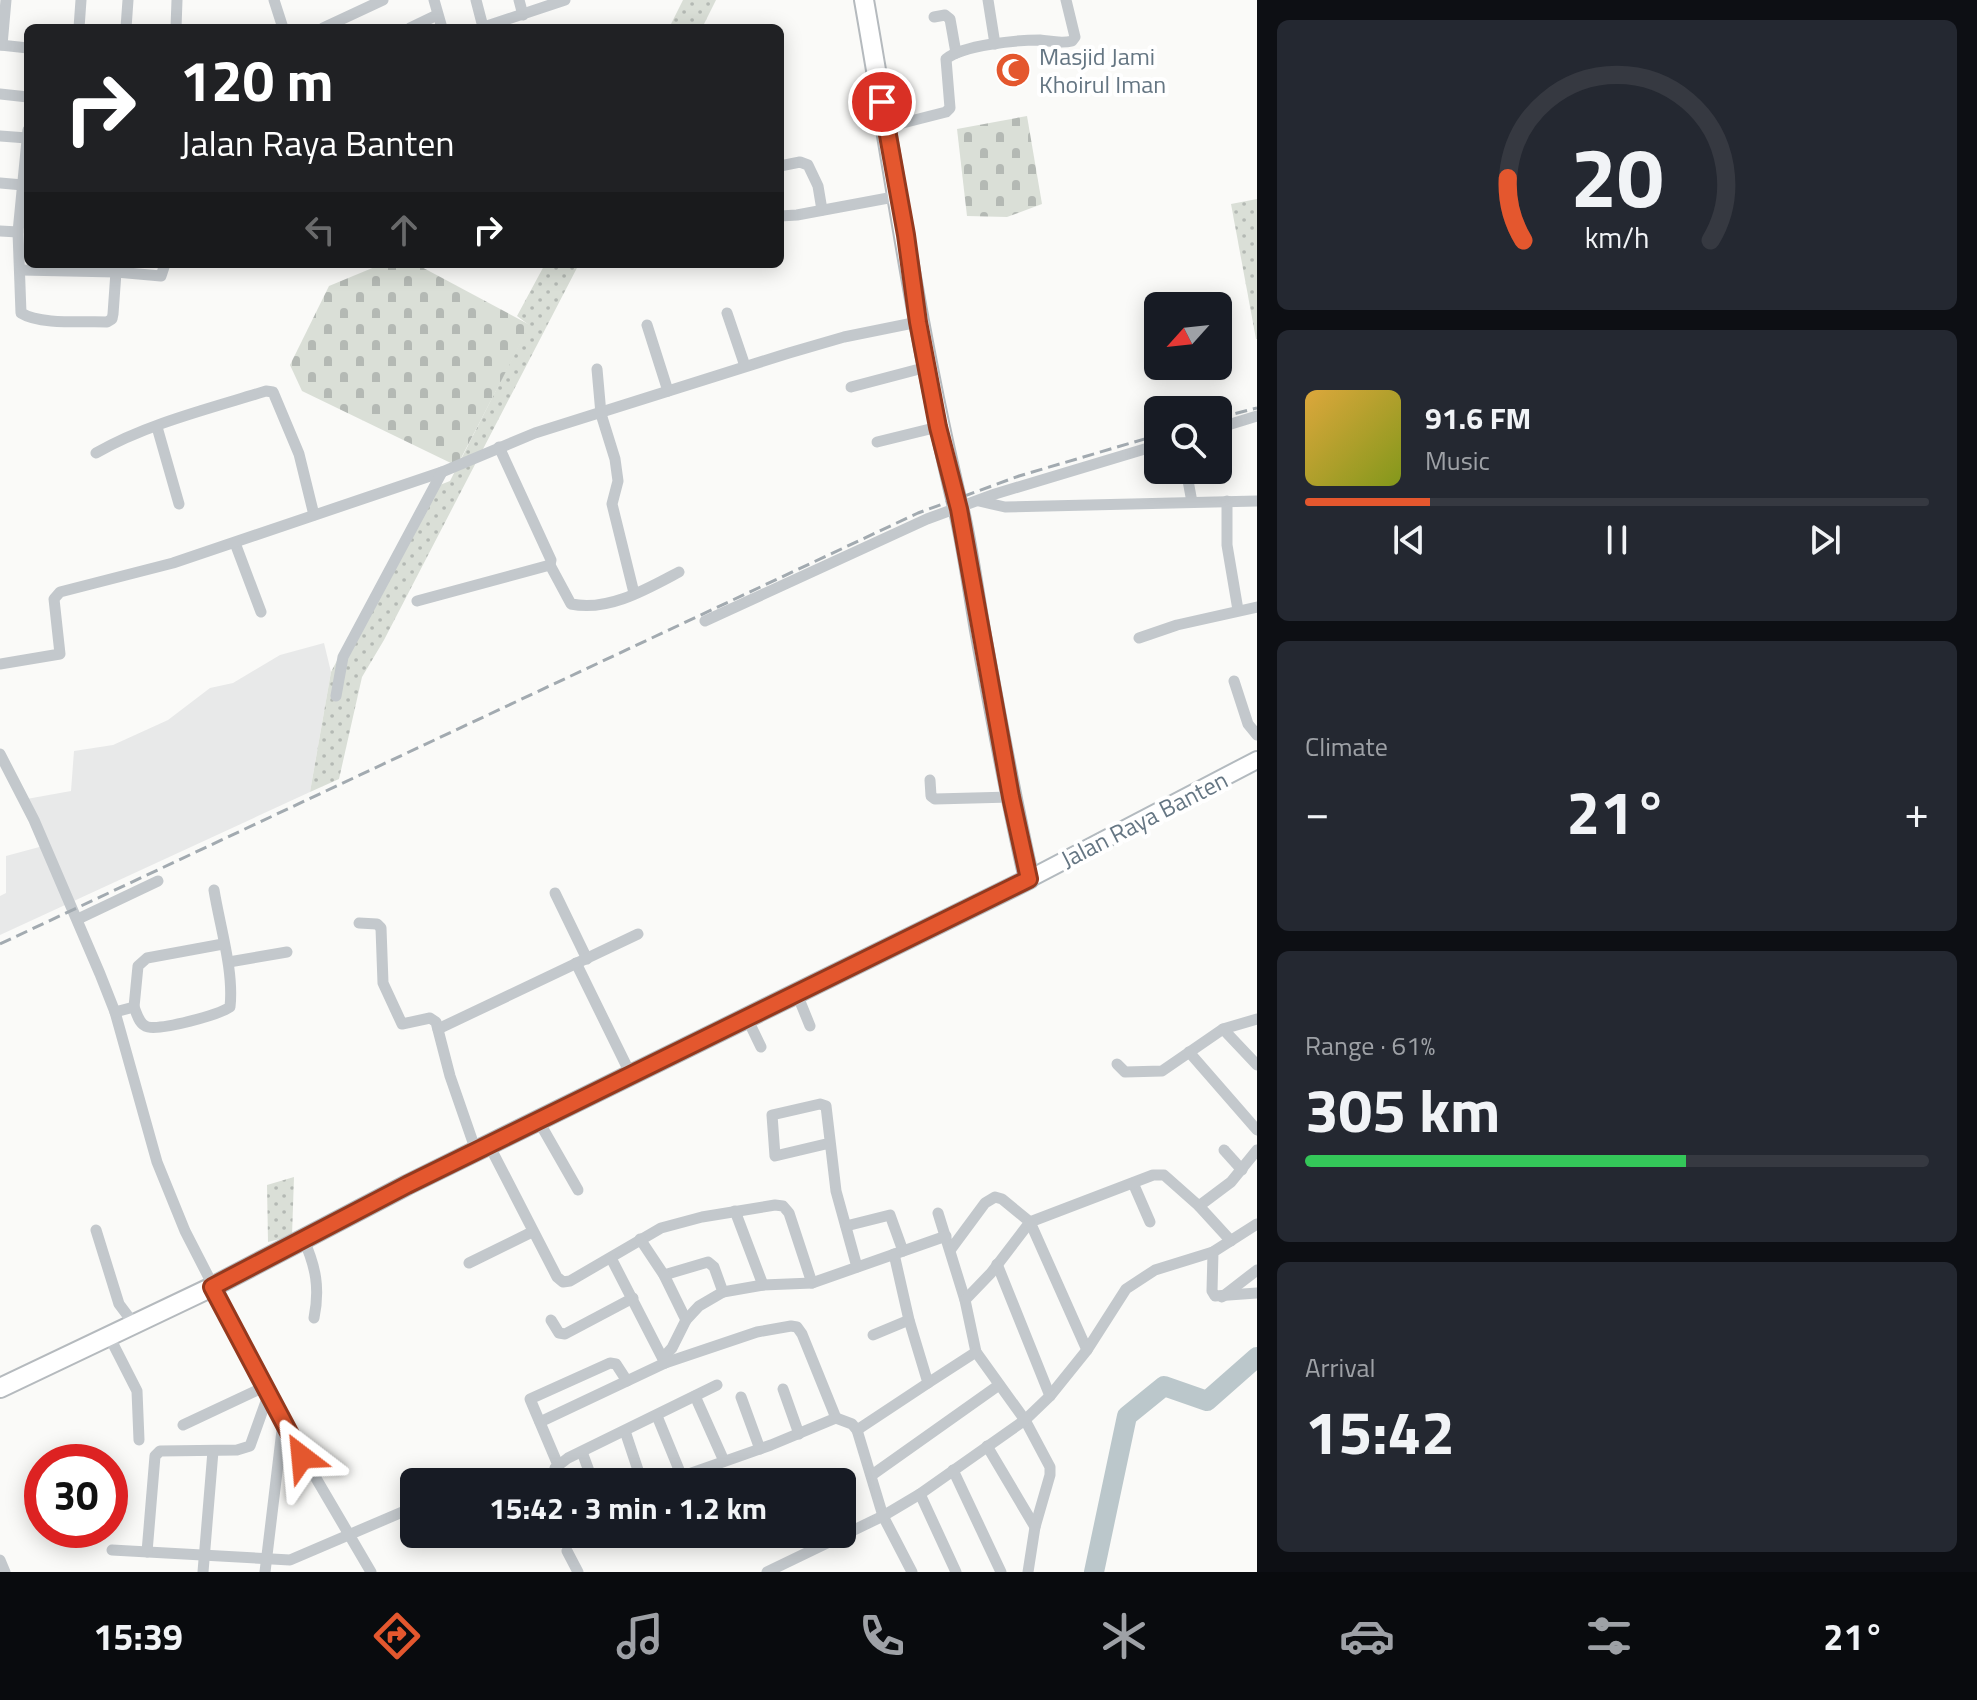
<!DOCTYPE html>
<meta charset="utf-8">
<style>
:root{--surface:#171b24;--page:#242831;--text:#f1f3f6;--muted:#9ea1a6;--line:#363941;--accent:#e4572e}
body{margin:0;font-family:"Titillium Web",sans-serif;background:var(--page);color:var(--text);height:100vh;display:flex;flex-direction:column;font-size:30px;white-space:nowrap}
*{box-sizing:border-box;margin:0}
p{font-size:26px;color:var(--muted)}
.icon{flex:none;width:44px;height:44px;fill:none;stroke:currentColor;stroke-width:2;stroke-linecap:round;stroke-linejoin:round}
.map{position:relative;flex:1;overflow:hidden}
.details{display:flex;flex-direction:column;gap:20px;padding:20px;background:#0d0f14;width:720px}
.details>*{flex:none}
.hud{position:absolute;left:24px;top:24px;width:760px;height:244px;border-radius:12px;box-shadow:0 4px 20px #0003;background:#202124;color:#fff;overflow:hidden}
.needle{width:52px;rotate:243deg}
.tools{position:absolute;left:1144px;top:292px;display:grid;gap:16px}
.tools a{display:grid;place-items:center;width:88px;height:88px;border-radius:12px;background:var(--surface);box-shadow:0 4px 20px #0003;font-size:40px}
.speed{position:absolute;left:24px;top:1444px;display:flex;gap:16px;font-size:40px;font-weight:700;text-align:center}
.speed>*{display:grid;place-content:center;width:104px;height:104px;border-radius:50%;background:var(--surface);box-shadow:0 4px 20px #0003;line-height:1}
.speed .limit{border:12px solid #d22;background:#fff;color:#111}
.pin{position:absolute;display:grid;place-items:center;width:68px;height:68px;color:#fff;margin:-34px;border:4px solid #fff;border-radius:50%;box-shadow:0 2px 8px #0007}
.me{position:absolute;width:88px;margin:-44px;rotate:331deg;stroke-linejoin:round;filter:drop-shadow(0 0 6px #0008)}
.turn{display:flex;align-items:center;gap:28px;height:168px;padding:0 24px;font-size:36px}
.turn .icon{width:104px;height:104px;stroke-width:2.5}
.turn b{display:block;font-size:56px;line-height:68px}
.lanes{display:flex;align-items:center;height:76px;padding:0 24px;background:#0003;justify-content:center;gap:40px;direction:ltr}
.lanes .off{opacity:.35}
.big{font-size:60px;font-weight:700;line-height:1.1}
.details .card{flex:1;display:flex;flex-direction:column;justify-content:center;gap:12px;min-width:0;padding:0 28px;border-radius:12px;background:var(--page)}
.details .dial{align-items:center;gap:0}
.dial svg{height:208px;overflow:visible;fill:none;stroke:var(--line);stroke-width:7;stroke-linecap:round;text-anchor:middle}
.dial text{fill:var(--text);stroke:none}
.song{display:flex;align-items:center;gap:24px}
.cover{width:96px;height:96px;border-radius:12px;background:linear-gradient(135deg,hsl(40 70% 55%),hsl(70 70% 35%))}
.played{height:8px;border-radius:4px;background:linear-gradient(90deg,var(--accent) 20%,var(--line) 20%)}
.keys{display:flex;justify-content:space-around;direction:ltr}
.heat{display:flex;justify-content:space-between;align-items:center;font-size:44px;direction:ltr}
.charge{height:12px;border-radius:6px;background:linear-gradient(90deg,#34c759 61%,var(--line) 0)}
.trip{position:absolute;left:400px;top:1468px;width:456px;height:80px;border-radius:12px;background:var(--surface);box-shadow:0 4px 20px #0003;font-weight:700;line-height:80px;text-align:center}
.menu{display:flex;height:128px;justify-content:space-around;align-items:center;background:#090b0e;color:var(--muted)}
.menu .icon{width:56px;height:56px}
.menu .on{color:var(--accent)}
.menu b{font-size:36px;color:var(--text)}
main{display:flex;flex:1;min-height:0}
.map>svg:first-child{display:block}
.built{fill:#e8e9e9}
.grass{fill:url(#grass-dots)}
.cemetery{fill:url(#cemetery-stones)}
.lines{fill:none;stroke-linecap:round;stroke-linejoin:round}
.river{stroke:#bbc7cb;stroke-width:20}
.secondary-casing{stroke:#b3babf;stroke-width:20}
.primary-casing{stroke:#b5babe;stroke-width:22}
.street{stroke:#c3c8cc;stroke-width:11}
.secondary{stroke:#fff;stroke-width:16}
.primary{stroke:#fff;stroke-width:18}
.rail{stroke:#a2aab0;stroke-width:3;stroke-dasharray:12 6;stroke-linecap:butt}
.route-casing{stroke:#94391e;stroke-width:20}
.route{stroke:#e4572e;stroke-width:14}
.labels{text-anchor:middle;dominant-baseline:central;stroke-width:8;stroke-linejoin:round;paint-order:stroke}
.poi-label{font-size:24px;fill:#657683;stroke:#fff;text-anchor:start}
.street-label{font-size:24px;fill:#657683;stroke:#fff}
</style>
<main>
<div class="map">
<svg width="1257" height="1572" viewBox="0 0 1257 1572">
<defs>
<pattern id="grass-dots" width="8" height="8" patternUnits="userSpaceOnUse" patternTransform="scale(2)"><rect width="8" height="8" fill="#dadfd7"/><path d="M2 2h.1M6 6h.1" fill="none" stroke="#b4b9b4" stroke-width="1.8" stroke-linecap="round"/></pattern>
<pattern id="cemetery-stones" width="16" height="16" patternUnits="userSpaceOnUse" patternTransform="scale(2)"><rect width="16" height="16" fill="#dadfd7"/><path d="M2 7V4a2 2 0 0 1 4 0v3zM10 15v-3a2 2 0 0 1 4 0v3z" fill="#b4b9b4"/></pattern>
</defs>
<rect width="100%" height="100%" fill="#fafaf8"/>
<!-- built -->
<polygon class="built" points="324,643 331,672 310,792 0,935 0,896 6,893 6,856 43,846 21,800 71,791 74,751 113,745 168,720 210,688 233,683 280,655"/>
<!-- grass -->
<g class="grass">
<polygon points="683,0 716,0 702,28 669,28"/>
<polygon points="1257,199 1257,339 1256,339 1231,204"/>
<polygon points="545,264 579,264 384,640 362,677 339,779 310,792 331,672 427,490 450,481 529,325 517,316"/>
<polygon points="294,1177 292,1236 268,1242 267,1185"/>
</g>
<!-- cemetery -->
<g class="cemetery">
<polygon points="1027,116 1042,204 1007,217 967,216 957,129"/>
<polygon points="382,264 416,264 530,325 457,466 302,391 290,365 329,286"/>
</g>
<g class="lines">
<!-- river -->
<polyline class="river" points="1094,1572 1127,1416 1164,1386 1207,1401 1257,1357"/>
<defs>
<polyline id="secondary" points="1029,879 1257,760"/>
<path id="primary" d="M0,1388l212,-101 195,-102 622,-306c-19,-83 -34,-166 -49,-249 -7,-40 -12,-80 -21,-119 -41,-169 -65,-340 -95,-511"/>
</defs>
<!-- secondary casing -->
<use href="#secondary" class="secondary-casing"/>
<!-- primary casing -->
<use href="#primary" class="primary-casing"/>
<!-- street -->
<g class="street">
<polyline points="274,0 283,28"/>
<polyline points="434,0 442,28"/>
<polyline points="476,0 483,27"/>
<polyline points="519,0 523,15"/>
<polyline points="988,0 995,44"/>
<polyline points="934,17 945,15 950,19 956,53"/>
<polyline points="79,28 81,0"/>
<polyline points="126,28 128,0"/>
<polyline points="176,28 177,0"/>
<polyline points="323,28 383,0"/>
<polyline points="410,28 437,15"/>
<polyline points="481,28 565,0"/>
<polyline points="0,45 28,48"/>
<polyline points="2,45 6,0"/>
<polyline points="0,94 28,97"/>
<path d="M887,127l59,-15 4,-4 -4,-49c17,-14 71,-19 94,-19 11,1 21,4 32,1l3,-4 -9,-37"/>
<path d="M28,130l-10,102 3,81c19,12 63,8 86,9l5,-3 1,-5 3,-42 45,4 4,-12"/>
<polyline points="0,136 27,138"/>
<polyline points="780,166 800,162 808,165 818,186 822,210"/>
<polyline points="0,183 23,185"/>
<polyline points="780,216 797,215 899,196"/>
<polyline points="0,231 18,232"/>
<polyline points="21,270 116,272 116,264"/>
<polyline points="727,313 745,366"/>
<polyline points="647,325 668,391"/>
<polyline points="597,369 601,414 615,459 618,481 612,504 634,593"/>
<polyline points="851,387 927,367"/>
<polyline points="157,427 179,504"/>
<polyline points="1218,428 1257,416"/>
<polyline points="877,442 938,427"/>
<path d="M96,453c50,-29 115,-45 170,-62l7,1 26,62 15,61"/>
<polyline points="1186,470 1192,502"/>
<polyline points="979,501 1005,507 1257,501"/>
<polyline points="1227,501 1227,545 1238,610"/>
<polyline points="235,543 261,612"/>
<path d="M550,565l21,39c37,8 76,-15 108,-32"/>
<polyline points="417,601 550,565 551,560 499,447"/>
<polyline points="705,621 927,519 995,494 1158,445"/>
<polyline points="1139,638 1177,625 1257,607"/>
<polyline points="0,664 60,654 54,599 60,592 173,563 442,472 535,433 789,353 844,337 918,322"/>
<polyline points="1234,681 1248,724 1257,735"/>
<polyline points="336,696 343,657 442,472"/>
<polyline points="0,754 34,820 100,974 115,1012 157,1162 185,1231 283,1422 371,1572"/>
<polyline points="930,780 931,796 935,799 1011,797"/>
<polyline points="555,893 587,959"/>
<polyline points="78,919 158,881"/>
<polyline points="359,923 377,924 381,928 383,983 402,1024 430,1018 436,1022 450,1076 476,1151"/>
<polyline points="229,962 287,952"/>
<polyline points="576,963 631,1075"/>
<polyline points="797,994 810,1026"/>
<path d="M134,1007c3,7 5,18 14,20 15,3 70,-12 82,-20 4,-36 -10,-80 -16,-117"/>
<polyline points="115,1012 134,1007 138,966 147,958 223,944"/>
<polyline points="747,1018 761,1047"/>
<polyline points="438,1029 638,934"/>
<polyline points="1223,1029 1257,1065"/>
<polyline points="1189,1052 1257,1130"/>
<polyline points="1117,1064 1125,1072 1162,1071 1223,1029 1257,1019"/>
<polyline points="538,1120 578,1190"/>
<polyline points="830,1143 775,1156 772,1115 820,1104 826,1106 836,1191 857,1267"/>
<polyline points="489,1145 557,1277 563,1282 570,1281 661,1228 702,1217 775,1205 783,1206 789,1213 812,1283"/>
<polyline points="1224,1150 1242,1170"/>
<polyline points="1133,1183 1150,1222"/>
<polyline points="1199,1206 1231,1182 1257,1150"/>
<polyline points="735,1211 763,1285"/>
<polyline points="938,1213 965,1300 976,1352 1025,1420 1050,1467 1050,1475 1035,1527 1028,1572"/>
<polyline points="1257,1224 1213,1252 1212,1291 1215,1296 1257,1293"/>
<polyline points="846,1226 890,1215 903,1251"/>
<polyline points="96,1230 119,1304 134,1324"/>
<path d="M303,1238c13,29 17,50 11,80"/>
<polyline points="640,1239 664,1275 708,1262 714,1267 723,1292 763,1285 812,1283 946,1236"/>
<polyline points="951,1249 985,1203 995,1197 1002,1199 1030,1222 991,1273 965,1300"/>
<polyline points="611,1258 665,1363"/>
<polyline points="469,1263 532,1232"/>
<polyline points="997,1264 1050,1396"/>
<polyline points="1222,1297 1257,1270"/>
<polyline points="551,1320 559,1333 565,1334 633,1298"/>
<polyline points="686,1320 699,1306 723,1292"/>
<polyline points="873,1335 909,1320"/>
<polyline points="109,1336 137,1391 139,1440"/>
<polyline points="1087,1350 1030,1222 1153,1175 1164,1175 1199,1206 1231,1241"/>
<polyline points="663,1358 672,1348 686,1320 664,1275"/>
<polyline points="928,1383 976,1352"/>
<polyline points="783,1389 799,1434"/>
<polyline points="695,1396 724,1461"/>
<polyline points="741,1397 760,1449"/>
<polyline points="657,1416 682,1477"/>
<polyline points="540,1422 665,1363 757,1332 791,1326 797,1327 802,1334 836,1418"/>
<polyline points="183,1425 264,1387"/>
<polyline points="857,1430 883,1516 912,1572"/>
<polyline points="625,1431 642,1482"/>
<polyline points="987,1446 1035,1527"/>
<polyline points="582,1452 593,1482"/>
<polyline points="558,1465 530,1399 610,1363 616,1364 627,1381"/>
<polyline points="953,1470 1001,1572"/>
<polyline points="872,1475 999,1385"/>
<polyline points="553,1482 555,1468 568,1458 717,1385"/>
<polyline points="666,1482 771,1445 836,1418 852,1424 857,1430 928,1383 909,1320 894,1254"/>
<polyline points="920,1494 956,1572"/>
<polyline points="487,1534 489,1539"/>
<polyline points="112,1550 290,1560 414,1507"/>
<polyline points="567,1551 578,1572"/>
<polyline points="147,1552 155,1456 160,1451 237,1450 250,1446 269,1393"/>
<polyline points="0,1560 5,1572"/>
<polyline points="203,1572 213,1451"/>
<polyline points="265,1572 283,1422"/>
<polyline points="767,1572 883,1516 920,1494 1025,1420 1050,1396 1087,1350 1126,1289 1155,1270 1213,1252"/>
</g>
<!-- secondary -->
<use href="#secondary" class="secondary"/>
<!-- primary -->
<use href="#primary" class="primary"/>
<!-- rail -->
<g class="rail">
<polyline points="1218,418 1257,408"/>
<polyline points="0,944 918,513 1019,476 1158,435"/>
</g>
</g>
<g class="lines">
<defs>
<polyline id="route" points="302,1457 212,1287 407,1185 1029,879 1011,797 959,509 938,427 918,322 906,235 882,102"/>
</defs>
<!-- route casing -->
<use href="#route" class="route-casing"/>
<!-- route -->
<use href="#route" class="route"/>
</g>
<!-- icons -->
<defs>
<symbol id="mosque-disc" viewBox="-11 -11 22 22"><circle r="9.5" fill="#e4572e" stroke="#fff"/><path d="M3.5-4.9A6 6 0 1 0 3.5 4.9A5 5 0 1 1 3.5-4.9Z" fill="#fff"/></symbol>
</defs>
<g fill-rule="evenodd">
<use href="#mosque-disc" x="993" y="50" width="40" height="40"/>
</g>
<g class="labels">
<!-- poi labels -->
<g class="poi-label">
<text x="1039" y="56">Masjid Jami<tspan x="1039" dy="28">Khoirul Iman</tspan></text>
</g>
<!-- street labels -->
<g class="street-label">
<text transform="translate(1144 819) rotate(-27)">Jalan Raya Banten</text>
</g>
</g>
</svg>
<div class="tools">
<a><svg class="needle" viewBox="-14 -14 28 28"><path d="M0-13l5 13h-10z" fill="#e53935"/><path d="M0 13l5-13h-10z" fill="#9ea1a6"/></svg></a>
<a><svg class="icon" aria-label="search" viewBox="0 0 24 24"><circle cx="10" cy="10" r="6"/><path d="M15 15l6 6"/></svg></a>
</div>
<div class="speed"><div class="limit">30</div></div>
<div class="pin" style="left:882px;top:102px;background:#d93025"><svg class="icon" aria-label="arrive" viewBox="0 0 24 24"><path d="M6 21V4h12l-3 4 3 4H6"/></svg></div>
<svg class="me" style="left:302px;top:1457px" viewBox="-20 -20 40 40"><path d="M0-17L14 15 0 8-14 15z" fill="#e4572e" stroke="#fff" stroke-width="4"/></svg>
<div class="trip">15:42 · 3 min · 1.2 km</div>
<div class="hud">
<div class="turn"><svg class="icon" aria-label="right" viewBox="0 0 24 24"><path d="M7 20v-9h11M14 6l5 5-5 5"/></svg><div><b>120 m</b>Jalan Raya Banten</div></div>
<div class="lanes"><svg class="icon off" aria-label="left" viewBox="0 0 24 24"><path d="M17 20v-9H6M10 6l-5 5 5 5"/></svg><svg class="icon off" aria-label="ahead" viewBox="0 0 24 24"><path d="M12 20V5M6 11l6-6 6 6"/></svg><svg class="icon" aria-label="right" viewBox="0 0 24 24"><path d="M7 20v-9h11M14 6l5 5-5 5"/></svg></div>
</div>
</div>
<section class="details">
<div class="card dial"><svg viewBox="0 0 100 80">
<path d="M14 69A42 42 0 1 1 86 69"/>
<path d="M14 69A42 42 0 0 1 8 45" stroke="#e4572e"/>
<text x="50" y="56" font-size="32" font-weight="700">20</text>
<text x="50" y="72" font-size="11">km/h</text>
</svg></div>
<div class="card">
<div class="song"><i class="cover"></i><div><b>91.6 FM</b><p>Music</p></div></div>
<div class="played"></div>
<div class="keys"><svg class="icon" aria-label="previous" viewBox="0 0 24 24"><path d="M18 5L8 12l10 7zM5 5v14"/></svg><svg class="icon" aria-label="pause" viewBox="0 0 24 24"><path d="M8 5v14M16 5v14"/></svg><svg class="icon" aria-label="next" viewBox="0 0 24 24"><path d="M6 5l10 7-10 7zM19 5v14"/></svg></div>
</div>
<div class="card"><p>Climate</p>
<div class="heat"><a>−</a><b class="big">21°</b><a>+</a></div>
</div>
<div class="card"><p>Range · 61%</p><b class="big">305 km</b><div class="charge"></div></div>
<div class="card"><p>Arrival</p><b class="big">15:42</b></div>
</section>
</main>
<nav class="menu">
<b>15:39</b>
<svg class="icon on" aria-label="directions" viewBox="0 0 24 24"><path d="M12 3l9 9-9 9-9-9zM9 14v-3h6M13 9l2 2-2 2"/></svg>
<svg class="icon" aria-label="music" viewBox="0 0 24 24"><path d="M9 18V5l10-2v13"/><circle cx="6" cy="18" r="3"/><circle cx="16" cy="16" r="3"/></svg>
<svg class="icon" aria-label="phone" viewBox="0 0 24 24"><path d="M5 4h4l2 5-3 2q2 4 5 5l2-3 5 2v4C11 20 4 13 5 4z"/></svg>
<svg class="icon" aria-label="climate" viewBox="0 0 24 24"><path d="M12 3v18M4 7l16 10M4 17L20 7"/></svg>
<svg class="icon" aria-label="car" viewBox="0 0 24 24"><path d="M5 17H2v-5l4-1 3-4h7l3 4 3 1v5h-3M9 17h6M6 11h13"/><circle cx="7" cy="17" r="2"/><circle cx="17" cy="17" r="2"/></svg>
<svg class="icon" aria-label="filters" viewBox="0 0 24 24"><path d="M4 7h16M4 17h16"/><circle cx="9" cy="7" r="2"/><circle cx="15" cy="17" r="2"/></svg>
<b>21°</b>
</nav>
